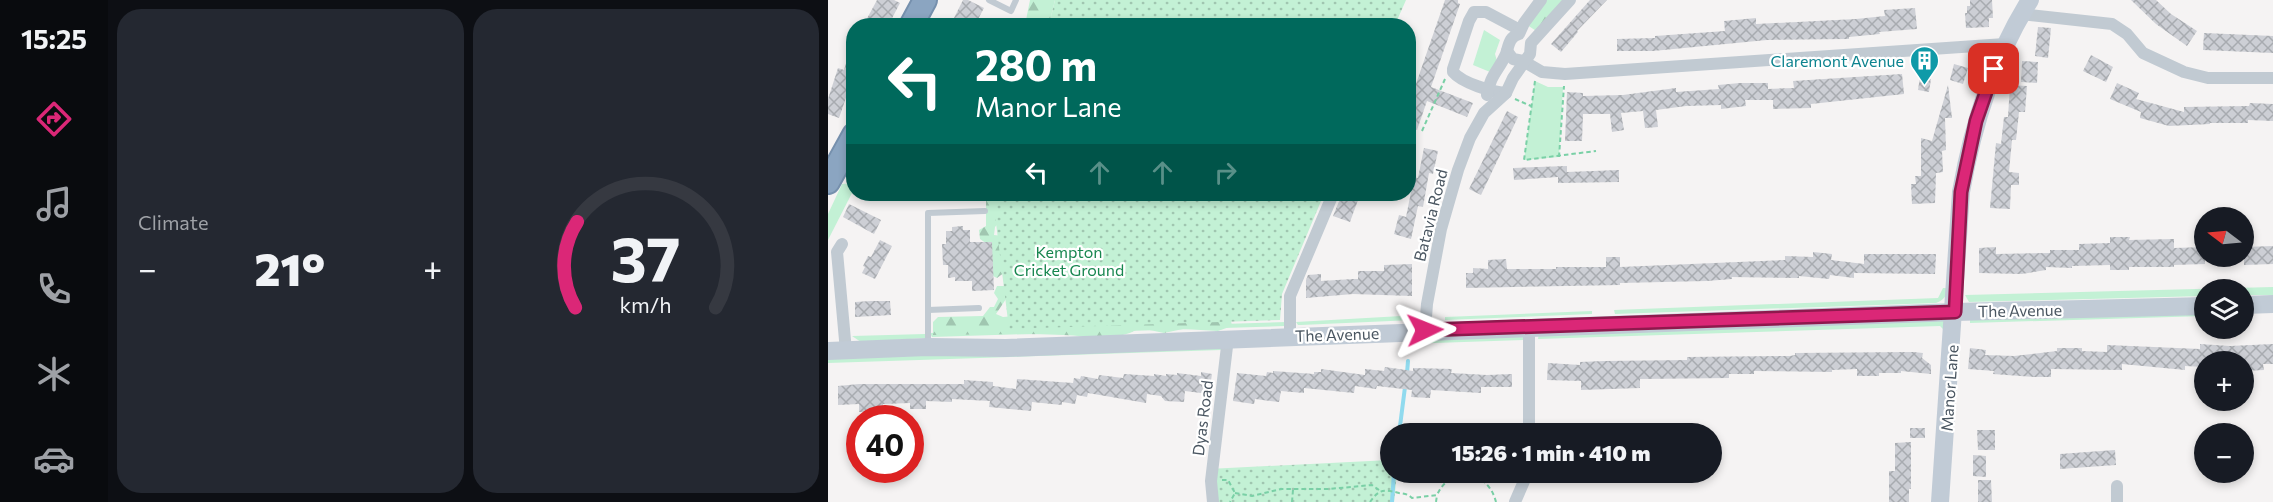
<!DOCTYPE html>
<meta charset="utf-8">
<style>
:root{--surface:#171b24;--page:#242831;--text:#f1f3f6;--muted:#9ea1a6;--line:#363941;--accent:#db2777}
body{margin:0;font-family:Commissioner,sans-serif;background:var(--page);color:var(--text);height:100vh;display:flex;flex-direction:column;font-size:22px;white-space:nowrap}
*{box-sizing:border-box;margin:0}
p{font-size:20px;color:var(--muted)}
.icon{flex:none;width:33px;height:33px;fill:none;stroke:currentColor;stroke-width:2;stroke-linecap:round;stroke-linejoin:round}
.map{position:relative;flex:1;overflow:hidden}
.drawer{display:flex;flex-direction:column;gap:9px;padding:9px;background:#0d0f14;width:720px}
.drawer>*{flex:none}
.top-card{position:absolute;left:18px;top:18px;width:570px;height:183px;border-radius:24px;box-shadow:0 3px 9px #0003;background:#00695c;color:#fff;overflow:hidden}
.needle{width:39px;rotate:286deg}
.controls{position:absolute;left:1366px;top:207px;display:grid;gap:12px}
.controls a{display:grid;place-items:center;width:60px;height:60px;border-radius:50%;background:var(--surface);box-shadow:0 3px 9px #0003;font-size:30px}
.speed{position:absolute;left:18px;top:405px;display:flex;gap:12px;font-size:30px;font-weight:700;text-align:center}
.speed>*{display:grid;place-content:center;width:78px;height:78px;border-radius:50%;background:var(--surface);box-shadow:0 3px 9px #0003;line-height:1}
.speed .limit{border:9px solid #d22;background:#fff;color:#111}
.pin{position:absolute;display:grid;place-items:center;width:51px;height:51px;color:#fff;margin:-26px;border-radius:12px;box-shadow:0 3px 9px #0006}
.me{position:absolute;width:66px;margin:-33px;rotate:88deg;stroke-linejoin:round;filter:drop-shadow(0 0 4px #0008)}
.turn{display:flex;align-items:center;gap:21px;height:126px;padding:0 30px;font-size:27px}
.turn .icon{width:78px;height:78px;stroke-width:2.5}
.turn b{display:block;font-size:42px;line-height:51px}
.lanes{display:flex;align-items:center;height:57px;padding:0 30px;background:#0003;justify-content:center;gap:30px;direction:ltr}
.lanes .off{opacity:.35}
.big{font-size:45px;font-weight:800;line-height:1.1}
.drawer .card{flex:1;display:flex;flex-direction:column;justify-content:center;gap:9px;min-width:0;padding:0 21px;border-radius:24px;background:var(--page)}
.drawer .dial{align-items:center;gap:0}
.dial svg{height:156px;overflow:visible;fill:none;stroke:var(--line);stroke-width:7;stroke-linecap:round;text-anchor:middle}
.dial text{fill:var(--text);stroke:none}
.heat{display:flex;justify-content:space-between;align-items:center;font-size:33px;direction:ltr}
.drawer .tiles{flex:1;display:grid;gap:9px;grid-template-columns:repeat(2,1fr)}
.trip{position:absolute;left:552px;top:423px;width:342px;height:60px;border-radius:30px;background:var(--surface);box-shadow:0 3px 9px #0003;font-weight:800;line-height:60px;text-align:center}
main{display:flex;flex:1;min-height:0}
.tabs{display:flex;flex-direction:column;width:108px;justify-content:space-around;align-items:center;background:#090b0e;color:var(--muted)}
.tabs .icon{width:42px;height:42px}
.tabs .active{color:var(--accent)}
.tabs b{font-size:27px;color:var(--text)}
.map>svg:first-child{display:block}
.grass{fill:#c3f1d5}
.forest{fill:url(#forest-firs)}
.park{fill:url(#park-dots)}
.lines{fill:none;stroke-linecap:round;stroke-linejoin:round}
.stream{stroke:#90daee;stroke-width:4}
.building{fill:url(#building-cross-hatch)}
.highway-casing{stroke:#7690ad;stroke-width:26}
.path{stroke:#7ad0a6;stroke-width:2;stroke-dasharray:4.5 3;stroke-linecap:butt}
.lane{stroke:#c1cad2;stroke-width:6}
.street{stroke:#c1cad2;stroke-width:12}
.secondary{stroke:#c1cbd6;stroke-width:18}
.highway{stroke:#8ba5c1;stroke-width:22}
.route-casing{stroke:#8e194d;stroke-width:15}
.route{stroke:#db2777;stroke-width:10}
.labels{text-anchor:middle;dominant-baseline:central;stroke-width:4.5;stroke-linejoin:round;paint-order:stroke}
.culture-label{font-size:16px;fill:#0d838f;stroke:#fff;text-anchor:end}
.street-label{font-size:16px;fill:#4a5661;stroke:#fff}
.park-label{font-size:16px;fill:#17864f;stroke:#fff}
</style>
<main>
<nav class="tabs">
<b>15:25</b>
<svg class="icon active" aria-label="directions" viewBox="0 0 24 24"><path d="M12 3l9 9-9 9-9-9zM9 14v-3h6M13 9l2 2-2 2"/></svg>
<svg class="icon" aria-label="music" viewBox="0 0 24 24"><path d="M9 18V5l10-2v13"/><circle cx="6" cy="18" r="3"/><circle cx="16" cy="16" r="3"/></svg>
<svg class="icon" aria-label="phone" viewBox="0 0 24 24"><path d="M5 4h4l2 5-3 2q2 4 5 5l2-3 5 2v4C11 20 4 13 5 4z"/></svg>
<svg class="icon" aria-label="climate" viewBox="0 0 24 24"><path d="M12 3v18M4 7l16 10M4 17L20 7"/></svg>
<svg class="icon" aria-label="car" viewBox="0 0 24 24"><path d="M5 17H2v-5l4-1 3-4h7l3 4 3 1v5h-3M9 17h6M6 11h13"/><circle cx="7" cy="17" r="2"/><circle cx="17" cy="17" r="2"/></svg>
</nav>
<section class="drawer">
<div class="tiles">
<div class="card"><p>Climate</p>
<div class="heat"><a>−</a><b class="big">21°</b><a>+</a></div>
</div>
<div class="card dial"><svg viewBox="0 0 100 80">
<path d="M14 69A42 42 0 1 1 86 69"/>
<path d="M14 69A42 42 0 0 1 15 25" stroke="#db2777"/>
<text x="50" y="56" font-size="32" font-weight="700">37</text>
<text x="50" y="72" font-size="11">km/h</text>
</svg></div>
</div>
</section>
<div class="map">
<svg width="1445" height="502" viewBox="0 0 1445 502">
<defs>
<pattern id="forest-firs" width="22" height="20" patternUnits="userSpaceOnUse" patternTransform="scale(1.5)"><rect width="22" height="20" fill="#c3f1d5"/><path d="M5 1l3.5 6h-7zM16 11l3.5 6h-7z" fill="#a0c6b0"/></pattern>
<pattern id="park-dots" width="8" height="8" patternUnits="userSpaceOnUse" patternTransform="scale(1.5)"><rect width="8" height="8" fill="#c3f1d5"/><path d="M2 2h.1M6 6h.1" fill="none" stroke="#a0c6b0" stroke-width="1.8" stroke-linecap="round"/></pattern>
<pattern id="building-cross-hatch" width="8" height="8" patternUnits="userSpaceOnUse" patternTransform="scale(1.5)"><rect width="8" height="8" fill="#cdcfd5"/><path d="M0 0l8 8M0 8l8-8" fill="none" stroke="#a8abb0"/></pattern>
</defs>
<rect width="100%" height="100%" fill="#f5f3f3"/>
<!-- grass -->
<g class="grass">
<polygon points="656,30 672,40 667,54 669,61 662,72 645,65"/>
<polygon points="707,81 720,87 735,87 731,157 696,160"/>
<polygon points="25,183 25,191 0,240 0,214 14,184"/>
<polygon points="1445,287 1445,295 1416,295 1416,290 1377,290 1377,296 1141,302 1137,295"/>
<path d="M1115,288h6c-2,7 -6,13 -13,15l-321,11 -1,-4 324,-12z"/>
<polygon points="764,311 764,314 617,320 617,317"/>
<polygon points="1377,311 1377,316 1142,323 1142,318"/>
<polygon points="591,315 585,320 473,325 470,325 468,322"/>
<polygon points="1116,320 1119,333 1112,326 710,339 711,333"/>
<polygon points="458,322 456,326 104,337 102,333"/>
<polygon points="695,333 695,340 577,344 576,336"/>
<polygon points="97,334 97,338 33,342 24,336"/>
<polygon points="392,344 393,350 0,363 0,356"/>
</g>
<!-- forest -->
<g class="forest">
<polygon points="202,0 227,0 221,25 197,25"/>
<polygon points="713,0 741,0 713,34 696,23"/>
<polygon points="145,194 172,194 175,218 167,227 166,235 175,236 177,272 169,278 163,275 162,246 152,239 151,230 158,226 158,200 144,197"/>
<path d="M169,286h10l1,10 -12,18 7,3 37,-3 189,-4 3,16 -14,5 -35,-2 -19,4 -24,-5c-26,15 -49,8 -77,7 -43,-2 -87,0 -130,0v-13l5,-5 45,-1 7,-9h4l4,-8 -4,-6z"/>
</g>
<!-- park -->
<g class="park">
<polygon points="227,0 578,0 567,25 221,25"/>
<polygon points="168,194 496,194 454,294 452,320 181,329 168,223"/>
<polygon points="562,460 562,472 569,473 566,502 390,502 380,469"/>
</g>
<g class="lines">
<!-- stream -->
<g class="stream">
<polyline points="579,373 580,361"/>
<polyline points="571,434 577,387"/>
<polyline points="564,502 566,472"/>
</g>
</g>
<!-- building -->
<g class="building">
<polygon points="49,0 66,0 72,3 60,26 35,26"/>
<polygon points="135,0 140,0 156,8 148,23 144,21 141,26 122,26"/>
<polygon points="617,0 630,0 630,3 632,4 603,87 645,103 639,117 599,101 589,130 580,127 580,107"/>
<polygon points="762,0 779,0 749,31 750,32 733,52 723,44"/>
<polygon points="1142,0 1164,0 1165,18 1161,18 1161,27 1138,28 1137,13 1139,13 1139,6 1142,6"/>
<polygon points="1303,0 1328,0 1343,14 1369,31 1359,46 1328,24"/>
<polygon points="1087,8 1089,29 1051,32 1052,34 1021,37 1021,39 939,40 825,51 789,51 789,39 827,38 827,36 897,31 896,21 928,18 928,24 1028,19 1057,16 1056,10"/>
<polygon points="1210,27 1223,28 1220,58 1207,56"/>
<polygon points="1376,33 1445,36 1445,53 1375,50"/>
<polygon points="23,46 26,47 26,90 21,89 11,118 0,114 0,99 10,68 16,70"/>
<polygon points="1263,55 1285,67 1278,82 1255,71"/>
<polygon points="1194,61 1210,62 1209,83 1193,82"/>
<polygon points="1126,64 1140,68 1135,84 1122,80"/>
<polygon points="1074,74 1076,94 983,104 983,108 945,109 945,100 917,100 918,106 893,109 893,105 858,106 828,110 830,127 817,128 815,111 793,113 796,130 784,132 782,114 755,114 754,141 737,141 739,92 755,93 755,96 795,95 848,88 848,92 891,89 890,85 912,83 940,83 940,89 966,88 965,81"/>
<polygon points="1092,77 1103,79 1101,92 1090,90"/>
<polygon points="1289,83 1311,93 1308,99 1356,112 1356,107 1421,106 1422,103 1445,104 1445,121 1420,120 1420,123 1382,123 1382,124 1341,126 1312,118 1313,112 1282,99"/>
<polygon points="1120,85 1124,118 1117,118 1118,150 1114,151 1115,172 1108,173 1107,203 1084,204 1083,184 1088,184 1087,176 1093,176 1093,138 1104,141"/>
<polygon points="1182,85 1199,86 1197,112 1191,112 1188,140 1184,140 1181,172 1191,173 1191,185 1183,185 1182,209 1162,208 1168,143 1173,144 1176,117 1180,117"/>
<polygon points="679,111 690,117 653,195 641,189"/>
<polygon points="596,148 610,151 605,174 601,173 595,207 590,206 583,239 566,234 571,215 578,217 586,177 590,178"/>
<polygon points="739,166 739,172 791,170 791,182 730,183 730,177 686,180 685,168"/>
<polygon points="514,194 530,200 522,222 505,216"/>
<polygon points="21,204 53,220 46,234 15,217"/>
<polygon points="135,226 135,230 142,230 142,242 164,242 166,290 144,291 144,281 127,281 127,277 120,278 120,265 115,265 114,244 118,244 118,231 124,231 124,227"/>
<polygon points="1282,237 1302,237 1301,240 1346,239 1346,248 1377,247 1377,264 1346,265 1346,267 1301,267 1301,270 1282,270 1282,265 1244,266 1244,268 1218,267 1218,270 1194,274 1151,273 1151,248 1168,247 1168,254 1222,253 1222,250 1251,250 1251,244 1282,243"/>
<polygon points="52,240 64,246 47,279 34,273 37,267 35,266 40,256 43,257"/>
<polygon points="1445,246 1445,264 1416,265 1416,247"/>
<polygon points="985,252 1004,254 1003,260 1036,264 1036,254 1108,254 1107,274 1026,273 1026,278 1002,275 1001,279 971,276 971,278 904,277 904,279 879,281 792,283 792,285 638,288 638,273 645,273 645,268 660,269 660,260 678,259 679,269 728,269 728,267 778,267 778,257 792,257 792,267 957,260 957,256 985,257"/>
<polygon points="584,264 584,296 525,294 478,298 478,280 480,275 493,274 493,281 525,279 530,279 530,271 556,271 556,265"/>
<polygon points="43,301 62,301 63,315 27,317 27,302"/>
<polygon points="1372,344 1402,346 1445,344 1445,364 1435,364 1436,370 1416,371 1416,362 1377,362 1377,367 1357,366 1357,370 1294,364 1294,370 1223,369 1223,377 1206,377 1165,374 1166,371 1140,369 1142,348 1158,350 1157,355 1186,356 1229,351 1229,348 1254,348 1254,351 1279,352 1279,345 1372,349"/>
<polygon points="1085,352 1095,353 1094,358 1103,365 1103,374 1073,371 1073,373 1051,373 1051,376 1029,376 1029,369 1004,370 1004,372 926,371 926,374 901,374 901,378 812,379 812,388 753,390 753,381 719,380 720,363 752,365 752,362 776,361 859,360 859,357 962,356 967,355 967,353"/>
<polygon points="557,367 585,371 585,368 624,369 623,373 659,375 684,374 684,387 653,387 653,393 603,390 602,398 583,397 584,390 549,386 548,389 527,386 526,393 476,388 476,393 453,391 451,402 427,399 426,404 405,401 409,373 438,376 439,372 445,373 445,371 486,374 486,372 493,372 493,369 537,375 537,369 556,371"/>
<polygon points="373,372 384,374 381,394 357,391 356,402 337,401 333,396 319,394 318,403 260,393 259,397 249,395 247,404 234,402 234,405 204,402 203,411 161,407 162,401 124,399 124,402 98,401 98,409 82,409 82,403 55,404 55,412 31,412 31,404 10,405 10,386 31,384 136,384 136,380 165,382 165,386 188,389 189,379 245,383 246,378 252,379 253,376 270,379 271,375 295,378 296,374 326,376 326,374 338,376 338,374 349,375 349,373 373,376"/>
<rect x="1082" y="428" width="15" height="10"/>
<polygon points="1149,430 1167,430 1167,450 1150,450"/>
<polygon points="1083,442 1083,489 1081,489 1081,502 1061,502 1061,471 1067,471 1067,443"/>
<polygon points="1287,450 1288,465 1232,469 1232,454"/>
<polygon points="1145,455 1158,456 1158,477 1145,476"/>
<polygon points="1150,480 1163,480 1164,502 1150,502"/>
</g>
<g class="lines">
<defs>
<g id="highway">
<polyline points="83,26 97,0"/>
<polyline points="0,182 26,135"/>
</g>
</defs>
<!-- highway casing -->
<use href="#highway" class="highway-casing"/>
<!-- path -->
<g class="path">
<polyline points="707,81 696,160 768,151"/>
<polyline points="687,99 703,106"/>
<polyline points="594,131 617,79"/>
<polyline points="731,157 736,86"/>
<polyline points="394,480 400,480 407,493 402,502"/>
<polyline points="407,493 424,496 453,489 501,489 544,485 551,490"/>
<polyline points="464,502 465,490"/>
<path d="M542,502c9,-13 14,-13 29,-9 6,1 9,1 13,5l25,-3c14,-31 51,-25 59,7"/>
<polyline points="608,502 609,495"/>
</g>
<!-- lane -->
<g class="lane">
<polyline points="161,0 183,11 188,0"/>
<polyline points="100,310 151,308"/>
<polyline points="100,344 100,213 157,211"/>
</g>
<!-- street -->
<g class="street">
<polyline points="1193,14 1284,24 1299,34 1315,53 1356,72 1380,78 1445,78"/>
<polyline points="679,51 685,59 695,61 714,72 737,74 1177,44"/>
<path d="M678,93c-14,-1 -44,-10 -53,-21v-3l16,-48 5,-9h12l34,18"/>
<path d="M659,95c3,-20 12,-25 19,-41 3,-9 3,-17 13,-20l5,-11 17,-23"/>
<polyline points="14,244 9,252 18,351"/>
<polyline points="701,328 701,434"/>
<polyline points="597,330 599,304 613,229 630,170 642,138 656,113 678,93 685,78 702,54 703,43 742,0"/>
<polyline points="462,336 462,296 505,194"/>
<polyline points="385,502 383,481 400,338"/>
<polyline points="687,502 700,472"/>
<polyline points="1289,502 1289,486"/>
</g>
<!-- secondary -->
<g class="secondary">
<polyline points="1416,305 1445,304"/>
<polyline points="0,351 99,347 178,348 1127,312 1377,306"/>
<path d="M1112,502l21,-310c12,-69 32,-133 69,-192"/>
</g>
<!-- highway -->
<use href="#highway" class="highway"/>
</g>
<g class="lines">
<defs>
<polyline id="route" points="597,330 1127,312 1133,192 1148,121 1166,69"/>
</defs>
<!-- route casing -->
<use href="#route" class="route-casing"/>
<!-- route -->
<use href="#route" class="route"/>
</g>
<!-- icons -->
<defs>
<symbol id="building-pin" viewBox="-11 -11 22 30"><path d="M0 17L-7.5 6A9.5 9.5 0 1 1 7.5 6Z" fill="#0f9aa8" stroke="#fff"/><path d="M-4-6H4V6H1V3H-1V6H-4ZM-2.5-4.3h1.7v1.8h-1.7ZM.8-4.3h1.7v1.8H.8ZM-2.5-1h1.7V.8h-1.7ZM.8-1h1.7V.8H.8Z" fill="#fff"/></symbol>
</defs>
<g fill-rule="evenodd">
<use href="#building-pin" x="1080" y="44" width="33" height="45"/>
</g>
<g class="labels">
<!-- culture labels -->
<g class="culture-label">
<text x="1076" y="60">Claremont Avenue</text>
</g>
<!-- street labels -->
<g class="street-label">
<text transform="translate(602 215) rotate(-76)">Batavia Road</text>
<text transform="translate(1192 310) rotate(-1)">The Avenue</text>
<text transform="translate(509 334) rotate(-2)">The Avenue</text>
<text transform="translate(1121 388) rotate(-86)">Manor Lane</text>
<text transform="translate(374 418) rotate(-83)">Dyas Road</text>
</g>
<!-- park labels -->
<g class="park-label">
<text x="241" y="251">Kempton<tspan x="241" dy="18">Cricket Ground</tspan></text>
</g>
</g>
</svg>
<div class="controls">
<a><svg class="needle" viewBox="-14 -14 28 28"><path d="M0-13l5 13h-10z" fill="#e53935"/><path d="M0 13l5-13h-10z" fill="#9ea1a6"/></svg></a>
<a><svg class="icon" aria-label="layers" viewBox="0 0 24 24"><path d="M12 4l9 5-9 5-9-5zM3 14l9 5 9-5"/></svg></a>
<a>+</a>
<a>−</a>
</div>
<div class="speed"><div class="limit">40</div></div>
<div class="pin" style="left:1166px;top:69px;background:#d93025"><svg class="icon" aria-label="arrive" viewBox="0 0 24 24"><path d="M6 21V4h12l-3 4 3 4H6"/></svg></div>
<svg class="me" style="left:597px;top:330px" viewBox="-20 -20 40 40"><path d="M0-17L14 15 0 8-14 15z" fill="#db2777" stroke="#fff" stroke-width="4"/></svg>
<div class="trip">15:26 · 1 min · 410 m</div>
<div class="top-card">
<div class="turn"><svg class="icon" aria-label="left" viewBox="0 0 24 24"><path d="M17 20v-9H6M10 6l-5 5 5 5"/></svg><div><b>280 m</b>Manor Lane</div></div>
<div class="lanes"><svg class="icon" aria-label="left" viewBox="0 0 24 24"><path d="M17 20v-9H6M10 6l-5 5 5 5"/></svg><svg class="icon off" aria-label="ahead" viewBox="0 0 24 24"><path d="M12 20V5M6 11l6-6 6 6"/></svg><svg class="icon off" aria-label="ahead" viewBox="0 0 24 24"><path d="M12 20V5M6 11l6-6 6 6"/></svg><svg class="icon off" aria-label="right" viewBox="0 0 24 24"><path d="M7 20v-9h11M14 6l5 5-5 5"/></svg></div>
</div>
</div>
</main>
